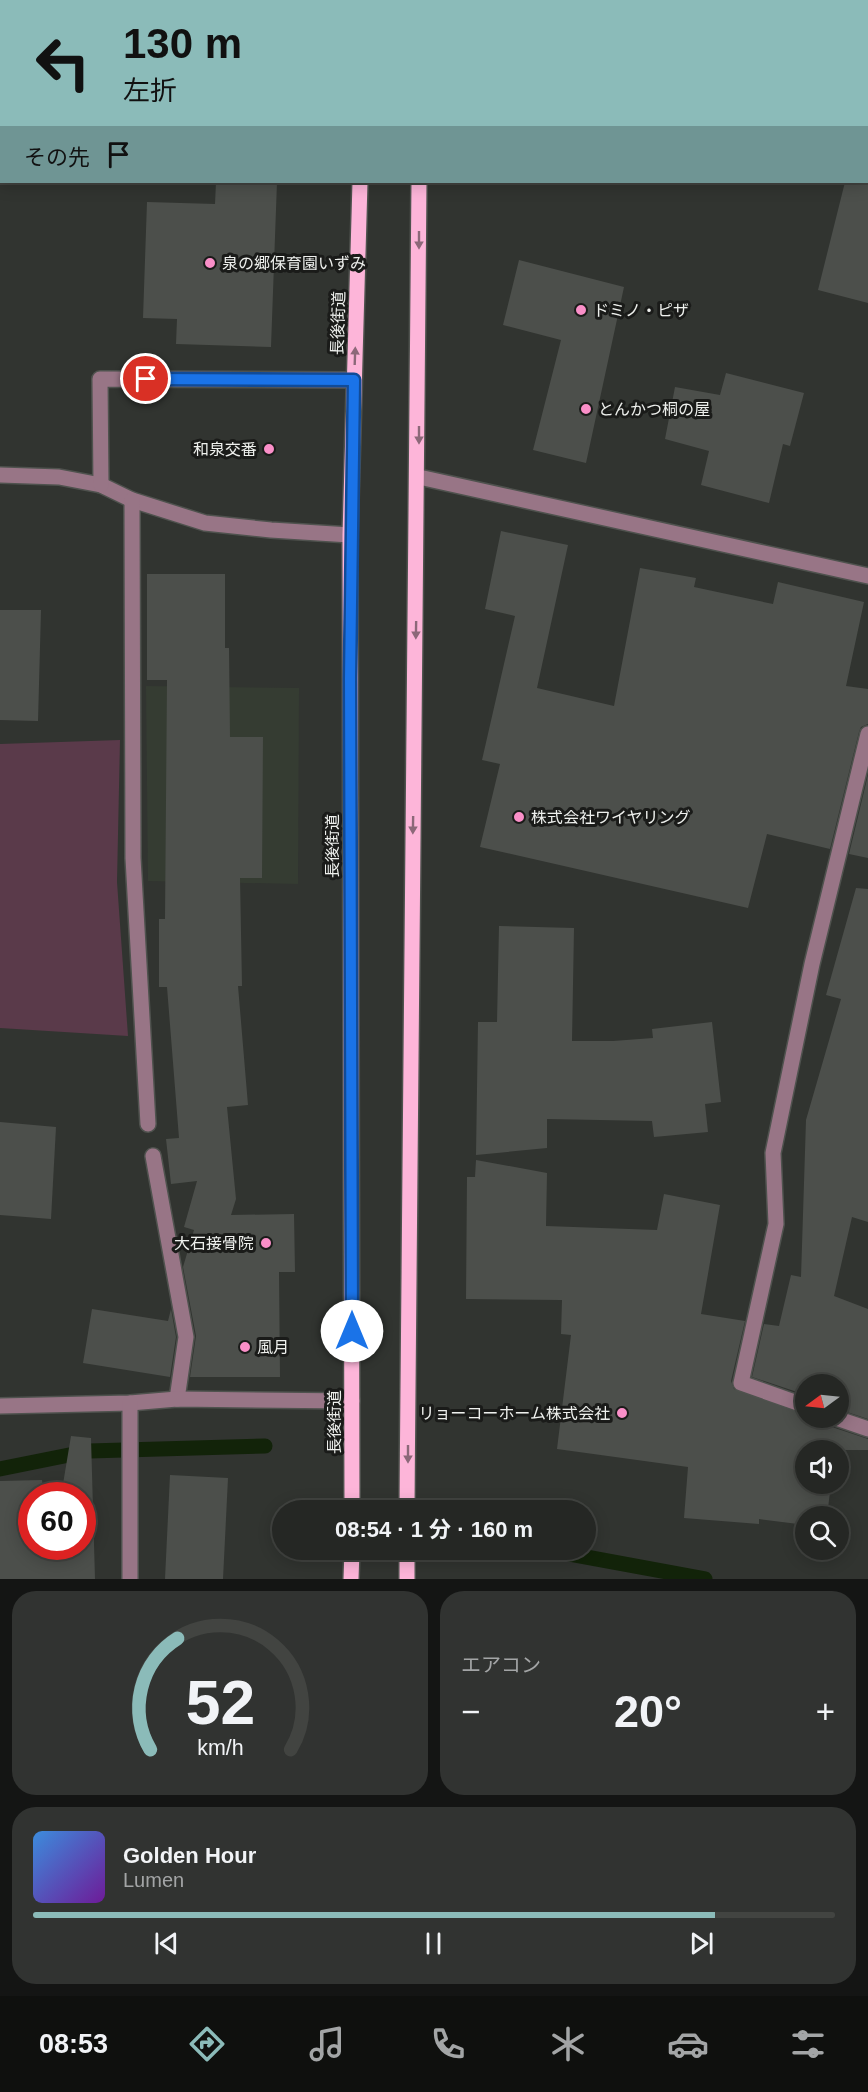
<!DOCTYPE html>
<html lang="ja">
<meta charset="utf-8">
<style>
:root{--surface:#252724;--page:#313331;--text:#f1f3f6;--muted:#a3a5a6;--line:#424441;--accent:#8bbbb9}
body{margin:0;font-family:Helvetica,"Noto Sans JP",sans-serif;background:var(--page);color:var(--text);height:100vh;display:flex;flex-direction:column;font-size:22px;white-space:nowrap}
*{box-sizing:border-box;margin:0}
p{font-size:20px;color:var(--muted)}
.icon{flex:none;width:33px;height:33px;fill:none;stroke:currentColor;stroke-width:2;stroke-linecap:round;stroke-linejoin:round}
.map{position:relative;height:1579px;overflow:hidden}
.side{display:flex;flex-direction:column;gap:12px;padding:12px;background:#141514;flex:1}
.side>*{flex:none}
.top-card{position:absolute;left:0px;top:0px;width:868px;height:183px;box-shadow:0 3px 15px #0003,0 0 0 2px var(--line);background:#8bbbb9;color:#111;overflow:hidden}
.needle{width:39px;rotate:255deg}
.controls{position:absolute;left:795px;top:1374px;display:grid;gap:12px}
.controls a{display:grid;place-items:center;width:54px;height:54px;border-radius:50%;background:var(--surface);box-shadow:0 3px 15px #0003,0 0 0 2px var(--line);font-size:30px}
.speed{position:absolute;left:18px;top:1482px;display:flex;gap:12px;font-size:30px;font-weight:700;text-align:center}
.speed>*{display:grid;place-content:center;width:78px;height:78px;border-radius:50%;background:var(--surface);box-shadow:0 3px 15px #0003,0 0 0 2px var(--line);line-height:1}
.speed .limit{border:9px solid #d22;background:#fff;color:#111}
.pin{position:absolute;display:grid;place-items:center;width:51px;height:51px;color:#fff;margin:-26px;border:3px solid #fff;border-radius:50%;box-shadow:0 2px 6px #0007}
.me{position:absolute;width:66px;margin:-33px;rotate:0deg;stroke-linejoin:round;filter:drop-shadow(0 0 4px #0008)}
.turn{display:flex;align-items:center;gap:21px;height:126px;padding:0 24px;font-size:27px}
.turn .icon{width:78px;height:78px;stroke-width:2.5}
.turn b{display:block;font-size:42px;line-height:51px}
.then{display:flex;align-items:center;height:57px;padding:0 24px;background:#0003;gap:12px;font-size:22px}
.big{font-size:45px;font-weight:700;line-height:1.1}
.side .card{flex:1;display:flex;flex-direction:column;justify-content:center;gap:9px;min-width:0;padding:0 21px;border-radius:24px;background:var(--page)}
.side .dial{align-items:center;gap:0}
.dial svg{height:156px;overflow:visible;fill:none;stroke:var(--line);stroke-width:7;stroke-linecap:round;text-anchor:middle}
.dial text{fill:var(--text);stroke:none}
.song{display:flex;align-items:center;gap:18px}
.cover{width:72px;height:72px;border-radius:9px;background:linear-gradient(135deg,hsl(210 70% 55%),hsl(280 70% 35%))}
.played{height:6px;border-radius:3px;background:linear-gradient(90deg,var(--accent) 85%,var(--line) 85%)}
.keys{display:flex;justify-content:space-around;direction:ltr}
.heat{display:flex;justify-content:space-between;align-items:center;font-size:33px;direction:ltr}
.side .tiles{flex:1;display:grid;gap:12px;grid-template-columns:1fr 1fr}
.card:last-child{grid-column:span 2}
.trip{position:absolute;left:272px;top:1500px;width:324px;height:60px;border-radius:30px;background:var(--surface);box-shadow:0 3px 15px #0003,0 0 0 2px var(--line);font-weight:700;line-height:60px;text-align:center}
.tabs{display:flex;height:96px;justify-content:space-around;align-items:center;background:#0f100e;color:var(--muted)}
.tabs .icon{width:42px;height:42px}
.tabs .current{color:var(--accent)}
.tabs b{font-size:27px;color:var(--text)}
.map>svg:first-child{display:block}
.built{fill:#353c32}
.green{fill:#5a3a4a}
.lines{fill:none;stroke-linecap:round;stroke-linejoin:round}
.stream{stroke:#122309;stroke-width:15}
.building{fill:#4c4f4b}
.minor-casing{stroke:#4f524e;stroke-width:18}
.major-casing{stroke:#4f524e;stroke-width:18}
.minor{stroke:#987586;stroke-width:15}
.major{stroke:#fdb5d9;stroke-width:15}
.oneway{fill:#8c6879}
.route-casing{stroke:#114b97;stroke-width:15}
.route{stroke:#1a73e8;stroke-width:10}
.poi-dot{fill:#fa8fc8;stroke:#1a1b19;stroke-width:2}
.labels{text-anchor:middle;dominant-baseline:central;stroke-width:6;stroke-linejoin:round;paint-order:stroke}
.poi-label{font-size:16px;fill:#eef0ed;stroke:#1a1b19;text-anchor:start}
.street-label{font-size:16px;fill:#eef0ed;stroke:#1a1b19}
</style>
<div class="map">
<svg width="868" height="1579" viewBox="0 0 868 1579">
<rect width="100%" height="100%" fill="#313430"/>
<!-- built -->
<polygon class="built" points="146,686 299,688 298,884 148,881"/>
<!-- green -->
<polygon class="green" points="120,740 117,882 128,1036 0,1028 0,744"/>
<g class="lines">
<!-- stream -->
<g class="stream">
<polyline points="0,1469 89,1451 265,1446"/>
<polyline points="548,1550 705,1579"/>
</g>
</g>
<!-- building -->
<g class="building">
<polygon points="867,150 868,150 868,303 818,290 845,182 867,182"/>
<polygon points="216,182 277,182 271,347 176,344 177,319 143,318 147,202 215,204"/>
<polygon points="519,260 624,287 586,463 533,450 561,340 503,325"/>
<polygon points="726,373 804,393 790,446 783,444 769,503 701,485 709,451 665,439 675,387 720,395"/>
<polygon points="501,531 568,545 537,688 614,706 640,568 696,578 694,587 773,604 778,582 864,602 846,686 868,689 868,724 861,727 859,732 830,849 767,834 748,908 480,847 500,764 482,760 515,616 485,609"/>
<polygon points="147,574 225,574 225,648 229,648 230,737 263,737 262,878 240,878 242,986 238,986 248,1105 227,1107 236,1199 231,1215 294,1214 295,1272 279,1272 280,1377 190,1377 196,1336 183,1267 194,1230 184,1227 197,1181 171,1184 166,1139 179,1138 167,987 159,987 159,919 165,919 167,680 147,680"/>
<polygon points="0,610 41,610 38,721 0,720"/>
<polygon points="868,775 868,858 849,854"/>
<polygon points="856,888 868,889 868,1222 852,1217 834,1296 868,1309 868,1419 838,1409 838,1384 806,1384 806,1395 752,1377 764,1324 779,1326 791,1275 801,1277 806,1120 841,999 826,995"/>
<polygon points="499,926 574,928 572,1041 613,1041 653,1038 652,1029 712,1022 721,1102 705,1104 708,1132 654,1137 652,1121 547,1119 547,1148 476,1155 478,1022 497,1022"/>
<polygon points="0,1122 56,1127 51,1219 0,1215"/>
<polygon points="476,1160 547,1173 546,1226 657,1230 664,1194 720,1205 701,1314 745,1321 731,1381 734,1389 806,1415 806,1418 827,1418 828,1424 832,1427 868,1439 868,1450 806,1450 806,1484 831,1484 827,1516 806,1516 806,1525 759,1519 759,1524 684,1518 688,1467 557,1449 571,1335 561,1334 562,1300 466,1299 467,1177 475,1177"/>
<polygon points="92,1309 168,1321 171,1309 176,1337 170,1377 83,1363"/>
<polygon points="71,1436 91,1438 95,1579 0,1579 0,1481 42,1480 44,1496 32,1496 32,1546 50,1546 51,1559 53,1546 82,1546 82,1496 61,1496"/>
<polygon points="170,1475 228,1478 223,1579 165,1579"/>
</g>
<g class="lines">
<defs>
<g id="minor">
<polyline points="826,0 830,2"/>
<polyline points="867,18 868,18"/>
<polyline points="0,475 59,477 101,485 132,500 205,523 271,530 350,535"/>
<polyline points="419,477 868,576"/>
<polyline points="101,485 100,379 354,380"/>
<polyline points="132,500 133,858 148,1124"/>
<polyline points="153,1156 186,1337 177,1399"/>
<polyline points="0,1406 130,1403 177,1399 352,1401"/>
<polyline points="806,1406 741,1383 776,1224 773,1153 812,964 868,734"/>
<polyline points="836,1418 868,1429"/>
<polyline points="130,1579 130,1403"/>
</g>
<g id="major">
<polyline points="365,2 365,0"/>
<polyline points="419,2 419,0"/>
<polyline points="352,1510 350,535 360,182"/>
<path d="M407,1510c3,-443 12,-886 12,-1328"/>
<polyline points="351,1579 352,1550"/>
<polyline points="407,1579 407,1550"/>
</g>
</defs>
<!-- minor casing -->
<use href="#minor" class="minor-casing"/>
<!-- major casing -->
<use href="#major" class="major-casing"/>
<!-- minor -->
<use href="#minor" class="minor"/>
<!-- major -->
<use href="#major" class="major"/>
</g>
<!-- one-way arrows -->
<defs><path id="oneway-solid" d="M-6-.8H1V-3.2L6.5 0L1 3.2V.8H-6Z" transform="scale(1.5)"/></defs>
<g class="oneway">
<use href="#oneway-solid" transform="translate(419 240) rotate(90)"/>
<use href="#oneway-solid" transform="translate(355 356) rotate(-88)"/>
<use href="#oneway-solid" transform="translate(419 435) rotate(90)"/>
<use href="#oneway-solid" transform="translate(416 630) rotate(91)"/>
<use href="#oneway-solid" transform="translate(413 825) rotate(91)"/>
<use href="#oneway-solid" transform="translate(408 1454) rotate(90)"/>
</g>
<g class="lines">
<defs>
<polyline id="route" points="146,379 354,380 350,678 352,1331"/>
</defs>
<!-- route casing -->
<use href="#route" class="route-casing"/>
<!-- route -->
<use href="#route" class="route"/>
</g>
<!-- markers -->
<g class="poi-dot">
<circle cx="210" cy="263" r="6"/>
<circle cx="581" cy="310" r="6"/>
<circle cx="586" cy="409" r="6"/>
<circle cx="269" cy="449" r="6"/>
<circle cx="519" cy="817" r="6"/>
<circle cx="266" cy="1243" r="6"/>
<circle cx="245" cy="1347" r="6"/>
<circle cx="622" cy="1413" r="6"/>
</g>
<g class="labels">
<!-- poi labels -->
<g class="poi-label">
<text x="222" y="263">泉の郷保育園いずみ</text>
<text x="593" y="310">ドミノ・ピザ</text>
<text x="598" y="409">とんかつ桐の屋</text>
<text x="257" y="449" text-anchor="end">和泉交番</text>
<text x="531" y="817">株式会社ワイヤリング</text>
<text x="254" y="1243" text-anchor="end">大石接骨院</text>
<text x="257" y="1347">風月</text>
<text x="610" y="1413" text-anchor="end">リョーコーホーム株式会社</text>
</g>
<!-- street labels -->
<g class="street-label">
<text transform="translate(338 323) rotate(-88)">長後街道</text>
<text transform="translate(332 846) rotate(-90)">長後街道</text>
<text transform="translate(334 1422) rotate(-90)">長後街道</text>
</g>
</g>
</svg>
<div class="controls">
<a><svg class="needle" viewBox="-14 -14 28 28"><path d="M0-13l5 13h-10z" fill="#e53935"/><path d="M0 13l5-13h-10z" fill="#a3a5a6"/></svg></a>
<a><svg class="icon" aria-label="sound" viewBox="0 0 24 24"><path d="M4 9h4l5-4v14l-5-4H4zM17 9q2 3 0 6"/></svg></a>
<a><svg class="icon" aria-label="search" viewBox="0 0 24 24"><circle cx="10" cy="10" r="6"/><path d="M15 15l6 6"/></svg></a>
</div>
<div class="speed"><div class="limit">60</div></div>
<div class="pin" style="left:146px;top:379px;background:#d93025"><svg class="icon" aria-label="arrive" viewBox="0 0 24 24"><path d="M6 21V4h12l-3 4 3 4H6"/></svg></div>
<svg class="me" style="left:352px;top:1331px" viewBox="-20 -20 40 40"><circle r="19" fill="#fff"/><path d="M0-13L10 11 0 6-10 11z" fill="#1a73e8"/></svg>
<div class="trip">08:54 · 1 分 · 160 m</div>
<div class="top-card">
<div class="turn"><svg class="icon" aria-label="left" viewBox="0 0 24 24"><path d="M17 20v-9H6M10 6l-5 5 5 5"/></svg><div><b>130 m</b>左折</div></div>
<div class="then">その先<svg class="icon" aria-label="arrive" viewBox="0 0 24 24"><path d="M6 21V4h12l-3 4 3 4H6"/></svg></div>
</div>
</div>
<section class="side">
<div class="tiles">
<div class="card dial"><svg viewBox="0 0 100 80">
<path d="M14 69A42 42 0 1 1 86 69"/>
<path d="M14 69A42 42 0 0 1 28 12" stroke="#8bbbb9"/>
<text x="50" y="56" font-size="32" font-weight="700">52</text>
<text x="50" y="72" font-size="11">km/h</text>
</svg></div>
<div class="card"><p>エアコン</p>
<div class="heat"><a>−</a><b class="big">20°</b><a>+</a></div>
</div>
<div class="card">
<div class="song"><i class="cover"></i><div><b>Golden Hour</b><p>Lumen</p></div></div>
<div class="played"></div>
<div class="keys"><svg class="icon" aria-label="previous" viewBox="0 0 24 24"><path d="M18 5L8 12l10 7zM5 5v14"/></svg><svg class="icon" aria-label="pause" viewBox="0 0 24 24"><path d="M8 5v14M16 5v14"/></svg><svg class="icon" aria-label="next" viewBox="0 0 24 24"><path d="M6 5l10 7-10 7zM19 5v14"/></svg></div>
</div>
</div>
</section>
<nav class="tabs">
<b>08:53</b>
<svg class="icon current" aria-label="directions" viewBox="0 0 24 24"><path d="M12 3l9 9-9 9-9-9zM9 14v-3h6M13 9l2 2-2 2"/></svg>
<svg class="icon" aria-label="music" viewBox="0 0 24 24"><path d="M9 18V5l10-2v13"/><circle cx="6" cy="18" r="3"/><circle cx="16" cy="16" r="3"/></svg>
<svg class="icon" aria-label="phone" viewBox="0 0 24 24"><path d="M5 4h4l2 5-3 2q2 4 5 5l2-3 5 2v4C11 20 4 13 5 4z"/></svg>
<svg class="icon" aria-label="climate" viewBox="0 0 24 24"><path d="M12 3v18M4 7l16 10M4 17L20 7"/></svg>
<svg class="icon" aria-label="car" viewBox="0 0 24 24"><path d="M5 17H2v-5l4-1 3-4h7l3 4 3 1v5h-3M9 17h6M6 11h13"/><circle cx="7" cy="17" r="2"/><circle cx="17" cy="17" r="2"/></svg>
<svg class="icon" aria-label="filters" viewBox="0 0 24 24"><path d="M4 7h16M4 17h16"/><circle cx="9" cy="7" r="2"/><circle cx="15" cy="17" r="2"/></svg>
</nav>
